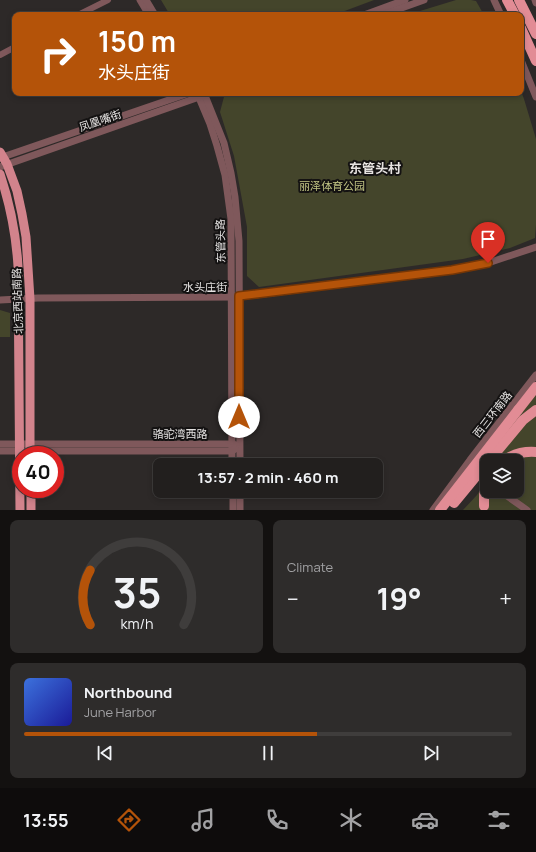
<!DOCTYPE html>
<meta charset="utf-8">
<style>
:root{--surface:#221f1e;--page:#2e2c2b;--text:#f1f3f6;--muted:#a2a2a4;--line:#3f3d3c;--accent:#b45309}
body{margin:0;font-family:Manrope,"Noto Sans SC",sans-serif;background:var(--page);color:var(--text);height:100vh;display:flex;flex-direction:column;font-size:15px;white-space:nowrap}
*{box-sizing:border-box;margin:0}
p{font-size:13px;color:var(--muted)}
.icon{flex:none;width:22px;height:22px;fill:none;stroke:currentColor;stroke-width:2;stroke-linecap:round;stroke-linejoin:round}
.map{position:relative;height:510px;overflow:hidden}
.side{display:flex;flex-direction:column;gap:10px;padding:10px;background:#131110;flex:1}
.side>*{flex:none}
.banner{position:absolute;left:12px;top:12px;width:512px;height:84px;border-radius:8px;box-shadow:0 2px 6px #0003,0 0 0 1px var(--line);background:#b45309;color:#fff;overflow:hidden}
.buttons{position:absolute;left:480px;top:454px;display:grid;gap:8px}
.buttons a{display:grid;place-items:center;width:44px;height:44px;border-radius:8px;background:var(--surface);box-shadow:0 2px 6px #0003,0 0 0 1px var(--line);font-size:20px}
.speed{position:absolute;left:12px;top:446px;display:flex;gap:8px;font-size:20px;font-weight:700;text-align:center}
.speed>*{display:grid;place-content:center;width:52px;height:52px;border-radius:50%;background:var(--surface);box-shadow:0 2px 6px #0003,0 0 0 1px var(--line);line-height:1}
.speed .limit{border:6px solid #d22;background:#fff;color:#111}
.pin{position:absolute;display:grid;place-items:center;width:34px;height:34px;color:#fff;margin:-41px -17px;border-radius:50% 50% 50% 0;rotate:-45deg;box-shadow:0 0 4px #0007}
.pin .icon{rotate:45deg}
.me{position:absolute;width:44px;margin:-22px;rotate:0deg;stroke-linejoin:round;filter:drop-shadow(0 0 3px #0008)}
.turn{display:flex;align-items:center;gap:14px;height:84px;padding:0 20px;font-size:18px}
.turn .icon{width:52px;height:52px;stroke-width:2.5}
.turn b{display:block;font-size:28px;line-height:34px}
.big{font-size:30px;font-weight:700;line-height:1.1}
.side .widget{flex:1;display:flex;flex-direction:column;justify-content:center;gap:6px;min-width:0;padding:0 14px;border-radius:8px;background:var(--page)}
.side .dial{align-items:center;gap:0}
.dial svg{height:104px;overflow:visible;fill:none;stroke:var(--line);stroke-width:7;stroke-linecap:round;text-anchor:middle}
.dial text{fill:var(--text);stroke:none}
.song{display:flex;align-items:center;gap:12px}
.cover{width:48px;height:48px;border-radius:6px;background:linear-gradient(135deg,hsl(220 70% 55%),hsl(240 70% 35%))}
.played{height:4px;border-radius:2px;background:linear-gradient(90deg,var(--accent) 60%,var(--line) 60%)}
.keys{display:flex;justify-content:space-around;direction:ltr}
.heat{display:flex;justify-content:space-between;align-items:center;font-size:22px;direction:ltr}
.side .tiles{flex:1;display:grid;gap:10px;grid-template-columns:1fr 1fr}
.widget:last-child{grid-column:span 2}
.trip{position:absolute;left:153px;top:458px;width:230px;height:40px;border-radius:8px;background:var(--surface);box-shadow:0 2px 6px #0003,0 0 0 1px var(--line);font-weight:700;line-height:40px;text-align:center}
.dock{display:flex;height:64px;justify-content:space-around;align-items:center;background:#0e0c0c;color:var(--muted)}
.dock .icon{width:28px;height:28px}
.dock .on{color:var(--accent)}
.dock b{font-size:18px;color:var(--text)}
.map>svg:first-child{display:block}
.green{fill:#44452b}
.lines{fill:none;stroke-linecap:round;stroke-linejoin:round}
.minor{stroke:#7f585b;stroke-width:6}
.tertiary{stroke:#7f585b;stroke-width:7}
.primary{stroke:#d2838c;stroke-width:9}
.trunk{stroke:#e28c95;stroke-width:10}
.trunk-bridge{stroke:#e28c95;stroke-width:10}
.route-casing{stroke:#753606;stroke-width:10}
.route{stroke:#b45309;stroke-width:7}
.labels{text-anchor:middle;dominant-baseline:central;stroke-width:4;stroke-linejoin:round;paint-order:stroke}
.street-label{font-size:11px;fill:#e5e3e2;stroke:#141212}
.park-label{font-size:11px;fill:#c2c584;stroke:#141212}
.quarter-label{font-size:13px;font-weight:bold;fill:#e7e3e1;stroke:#141212}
</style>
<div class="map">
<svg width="536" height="510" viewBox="0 0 536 510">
<rect width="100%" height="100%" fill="#2d2928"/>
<!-- green -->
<g class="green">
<polygon points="161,0 374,0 334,15 170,15"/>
<polygon points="456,0 471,0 476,1 484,15 407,15"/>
<polygon points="521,91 524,99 536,139 536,225 535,238 510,248 463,259 259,287 247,276 247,227 234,156 220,112 225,93 521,93"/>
<polygon points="0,310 10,313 10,337 0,337"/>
<polygon points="536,391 536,510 463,510 477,495 487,478 487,491 517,491 517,461 497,461 508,444 505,430"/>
</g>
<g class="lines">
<!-- minor -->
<g class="minor">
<polyline points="78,15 108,0"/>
<polyline points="0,55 15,47"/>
</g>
<!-- tertiary -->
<g class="tertiary">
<polyline points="140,0 149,15"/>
<polyline points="146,0 155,15"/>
<polyline points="494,0 501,15"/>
<polyline points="535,0 536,3"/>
<polyline points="364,15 405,0"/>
<polyline points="382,15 424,0"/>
<polyline points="521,60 536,97"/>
<polyline points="197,93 210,124 217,146 225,175 231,219 232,465"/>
<polyline points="204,93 224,143 231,173 235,197 239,241 240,465"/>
<polyline points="0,158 189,93"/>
<polyline points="0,167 202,96"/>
<polyline points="0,300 38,298 239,297 452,270 488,263 536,247"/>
<polyline points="0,444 232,444 236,445"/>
<polyline points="0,451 232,451 235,449"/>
<polyline points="233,491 233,510"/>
<polyline points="240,491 240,510"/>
<polyline points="500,491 527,510"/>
<polyline points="433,510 470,460 536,375"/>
</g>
<!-- primary -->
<g class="primary">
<polyline points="0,152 7,164 17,191 22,214 26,237 30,299 30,455"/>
<path d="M0,174c10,30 16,60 18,92l2,244"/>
<polyline points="31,489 31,510"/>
</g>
<!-- trunk -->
<g class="trunk">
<polyline points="507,0 515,15"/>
<polyline points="519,0 536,34"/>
<polyline points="521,28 536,61"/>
<polyline points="518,410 536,387"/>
<polyline points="489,461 523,420 536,410"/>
<path d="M503,461c10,-7 21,-10 33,-9"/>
</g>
<!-- trunk-bridge -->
<g class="trunk-bridge">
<polyline points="454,503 487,463"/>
<polyline points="484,506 484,492 487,481"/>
<polyline points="440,510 518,410"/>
</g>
</g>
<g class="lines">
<defs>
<polyline id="route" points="239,417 239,296 452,270 488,263"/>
</defs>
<!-- route casing -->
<use href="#route" class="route-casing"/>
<!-- route -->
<use href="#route" class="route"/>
</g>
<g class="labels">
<!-- street labels -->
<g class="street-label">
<text transform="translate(100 120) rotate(-19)">凤凰嘴街</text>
<text transform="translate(220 241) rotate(-91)">东管头路</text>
<text x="205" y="286">水头庄街</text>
<text transform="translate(17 301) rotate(-92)">北京西站南路</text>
<text transform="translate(492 414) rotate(-52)">西三环南路</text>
<text x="180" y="433">骆驼湾西路</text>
</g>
<!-- park labels -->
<g class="park-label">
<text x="332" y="185">丽泽体育公园</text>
</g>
<!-- quarter labels -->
<g class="quarter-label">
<text x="375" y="168">东管头村</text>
</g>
</g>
</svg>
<div class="buttons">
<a><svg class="icon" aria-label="layers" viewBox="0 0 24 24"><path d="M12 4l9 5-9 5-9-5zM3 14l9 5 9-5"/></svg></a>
</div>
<div class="speed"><div class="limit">40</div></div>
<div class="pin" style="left:488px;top:263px;background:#d93025"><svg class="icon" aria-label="arrive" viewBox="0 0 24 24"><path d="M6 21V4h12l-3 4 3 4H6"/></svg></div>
<svg class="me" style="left:239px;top:417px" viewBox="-20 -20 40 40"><circle r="19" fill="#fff"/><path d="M0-13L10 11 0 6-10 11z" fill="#b45309"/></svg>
<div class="trip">13:57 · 2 min · 460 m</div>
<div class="banner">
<div class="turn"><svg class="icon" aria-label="right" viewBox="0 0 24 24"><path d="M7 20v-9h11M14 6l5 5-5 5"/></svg><div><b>150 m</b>水头庄街</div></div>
</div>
</div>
<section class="side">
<div class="tiles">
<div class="widget dial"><svg viewBox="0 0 100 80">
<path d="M14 69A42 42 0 1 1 86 69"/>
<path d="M14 69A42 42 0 0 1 14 27" stroke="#b45309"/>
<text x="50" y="56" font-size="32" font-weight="700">35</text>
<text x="50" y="72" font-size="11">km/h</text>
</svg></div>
<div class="widget"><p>Climate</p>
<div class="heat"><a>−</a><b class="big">19°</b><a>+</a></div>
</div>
<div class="widget">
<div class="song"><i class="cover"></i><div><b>Northbound</b><p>June Harbor</p></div></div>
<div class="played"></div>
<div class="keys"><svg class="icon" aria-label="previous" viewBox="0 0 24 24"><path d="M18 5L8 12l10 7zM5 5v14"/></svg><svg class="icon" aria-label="pause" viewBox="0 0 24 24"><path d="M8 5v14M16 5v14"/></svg><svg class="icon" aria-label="next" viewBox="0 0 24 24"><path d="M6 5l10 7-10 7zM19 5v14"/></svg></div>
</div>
</div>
</section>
<nav class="dock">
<b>13:55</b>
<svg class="icon on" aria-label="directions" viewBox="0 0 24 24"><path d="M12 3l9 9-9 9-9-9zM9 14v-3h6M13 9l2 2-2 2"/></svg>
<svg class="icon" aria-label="music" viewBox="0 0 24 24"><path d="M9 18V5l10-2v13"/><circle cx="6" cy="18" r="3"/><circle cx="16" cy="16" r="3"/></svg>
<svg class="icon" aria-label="phone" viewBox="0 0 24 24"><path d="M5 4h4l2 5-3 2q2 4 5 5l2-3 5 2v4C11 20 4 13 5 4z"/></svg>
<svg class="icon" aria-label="climate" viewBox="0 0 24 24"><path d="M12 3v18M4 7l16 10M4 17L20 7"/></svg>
<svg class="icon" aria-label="car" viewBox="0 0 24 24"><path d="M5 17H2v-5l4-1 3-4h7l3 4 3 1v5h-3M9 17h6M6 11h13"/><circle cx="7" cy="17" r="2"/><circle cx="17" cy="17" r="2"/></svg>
<svg class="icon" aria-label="filters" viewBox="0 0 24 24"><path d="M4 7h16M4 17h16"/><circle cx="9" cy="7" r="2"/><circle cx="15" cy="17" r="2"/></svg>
</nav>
